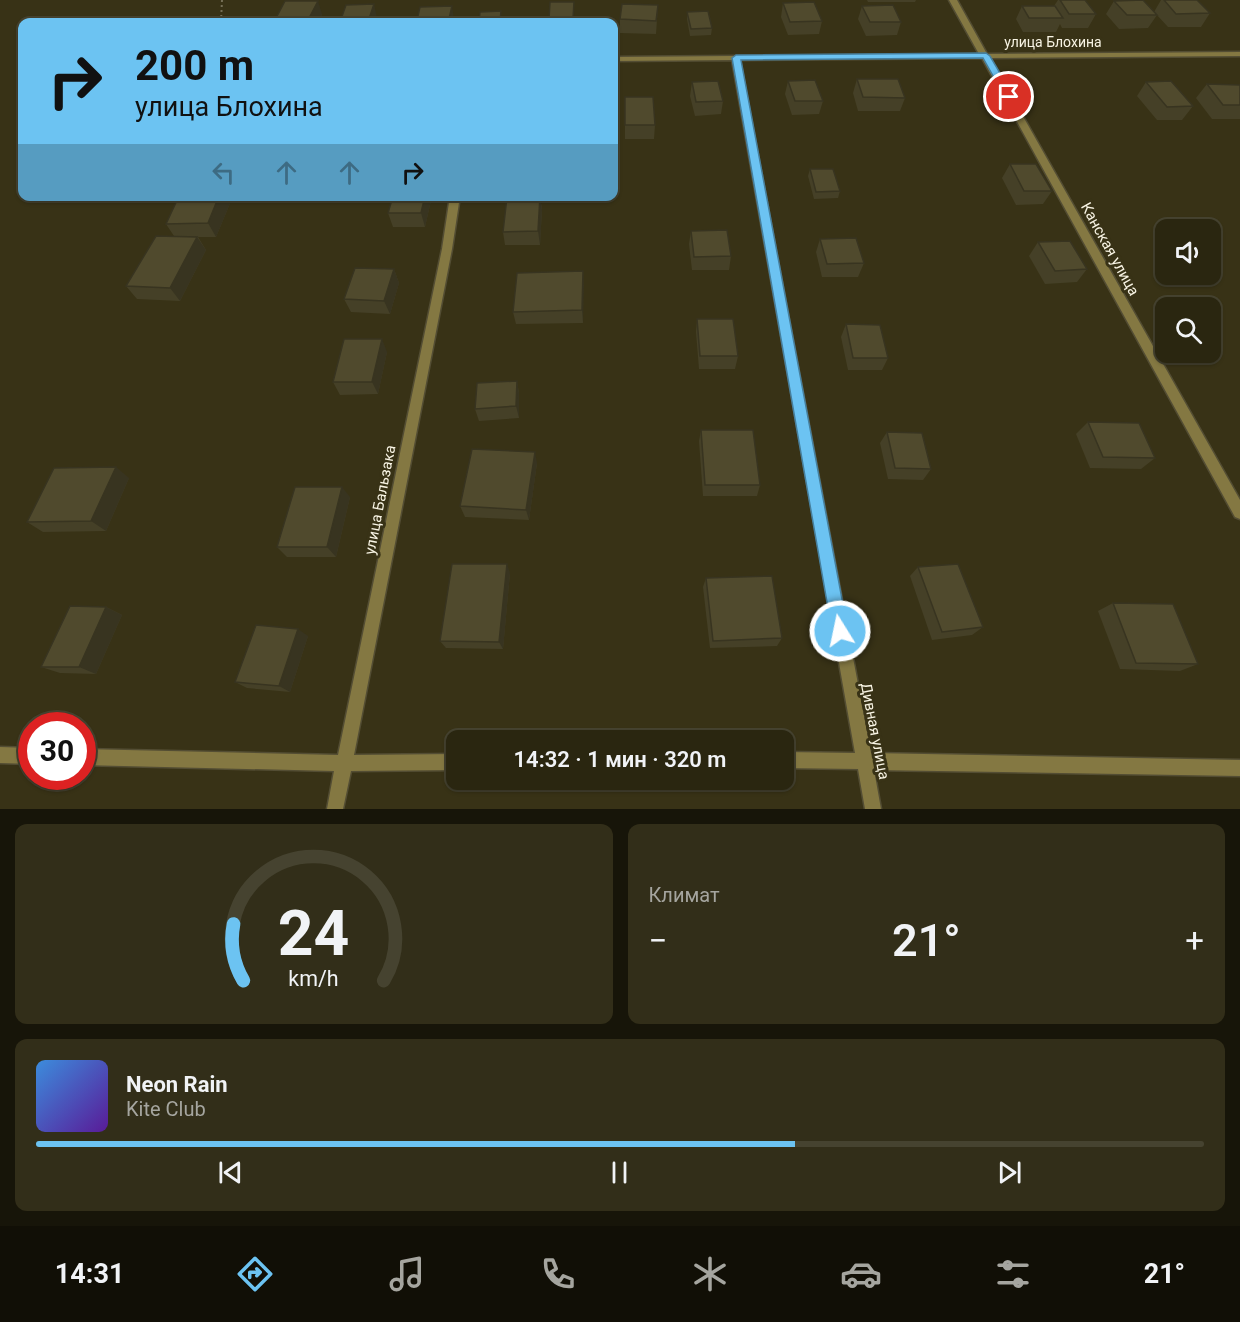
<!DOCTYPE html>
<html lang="ru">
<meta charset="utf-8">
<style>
:root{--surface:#2a2610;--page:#322e19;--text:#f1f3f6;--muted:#a5a59f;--line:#464330;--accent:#6cc3f2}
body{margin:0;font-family:Roboto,sans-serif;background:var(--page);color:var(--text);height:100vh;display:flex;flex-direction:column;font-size:22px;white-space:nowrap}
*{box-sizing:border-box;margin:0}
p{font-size:20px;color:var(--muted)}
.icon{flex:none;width:33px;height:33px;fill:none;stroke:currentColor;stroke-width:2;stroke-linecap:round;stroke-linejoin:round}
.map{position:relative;height:809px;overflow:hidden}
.details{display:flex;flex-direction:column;gap:15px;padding:15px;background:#171509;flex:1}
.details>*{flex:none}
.hud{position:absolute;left:18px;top:18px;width:600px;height:183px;border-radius:12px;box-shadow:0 2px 4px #0004,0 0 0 2px var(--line);background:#6cc3f2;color:#111;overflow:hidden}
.tools{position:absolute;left:1155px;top:219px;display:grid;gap:12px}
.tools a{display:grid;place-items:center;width:66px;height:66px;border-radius:12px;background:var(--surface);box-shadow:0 2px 4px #0004,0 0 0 2px var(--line);font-size:30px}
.speed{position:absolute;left:18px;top:712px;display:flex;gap:12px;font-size:30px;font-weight:700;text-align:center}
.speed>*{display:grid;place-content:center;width:78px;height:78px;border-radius:50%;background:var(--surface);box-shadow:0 2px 4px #0004,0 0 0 2px var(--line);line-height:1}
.speed .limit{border:9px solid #d22;background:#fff;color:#111}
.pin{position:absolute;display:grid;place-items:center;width:51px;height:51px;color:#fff;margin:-26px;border:3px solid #fff;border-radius:50%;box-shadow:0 2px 6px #0007}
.me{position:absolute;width:66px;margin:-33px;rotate:350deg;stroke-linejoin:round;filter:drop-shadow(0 0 4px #0008)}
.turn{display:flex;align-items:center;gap:21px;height:126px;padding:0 18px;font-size:27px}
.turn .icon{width:78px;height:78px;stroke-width:2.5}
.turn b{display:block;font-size:42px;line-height:51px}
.lanes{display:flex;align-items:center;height:57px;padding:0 18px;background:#0003;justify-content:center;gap:30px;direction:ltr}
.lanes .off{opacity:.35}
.big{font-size:45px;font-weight:600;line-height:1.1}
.details .card{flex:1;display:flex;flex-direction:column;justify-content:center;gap:9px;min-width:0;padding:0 21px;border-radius:12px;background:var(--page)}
.details .dial{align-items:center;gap:0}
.dial svg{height:156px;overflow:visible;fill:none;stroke:var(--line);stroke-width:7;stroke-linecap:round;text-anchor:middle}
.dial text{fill:var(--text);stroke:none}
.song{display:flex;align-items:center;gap:18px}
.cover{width:72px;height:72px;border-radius:9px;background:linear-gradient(135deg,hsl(210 70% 55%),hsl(270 70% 35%))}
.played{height:6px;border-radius:3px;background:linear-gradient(90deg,var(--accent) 65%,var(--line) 65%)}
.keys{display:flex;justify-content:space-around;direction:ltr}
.heat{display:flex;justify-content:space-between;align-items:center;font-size:33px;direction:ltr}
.details .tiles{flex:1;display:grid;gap:15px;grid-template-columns:1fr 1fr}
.card:last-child{grid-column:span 2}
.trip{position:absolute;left:446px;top:730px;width:348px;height:60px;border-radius:12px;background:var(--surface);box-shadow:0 2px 4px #0004,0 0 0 2px var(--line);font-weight:600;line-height:60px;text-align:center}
.menu{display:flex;height:96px;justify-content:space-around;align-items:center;background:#110f06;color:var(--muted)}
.menu .icon{width:42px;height:42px}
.menu .active{color:var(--accent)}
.menu b{font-size:27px;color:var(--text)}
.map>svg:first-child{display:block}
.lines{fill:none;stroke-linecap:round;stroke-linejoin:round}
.minor-casing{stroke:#534d33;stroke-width:3}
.path{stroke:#756f57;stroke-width:2;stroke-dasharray:2 3;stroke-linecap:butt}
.minor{fill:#847842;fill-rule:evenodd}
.wall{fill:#454027}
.shaded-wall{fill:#383420}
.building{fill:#504a2d;stroke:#383420;stroke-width:1.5}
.route{fill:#6cc3f2;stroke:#467f9d;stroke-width:1.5}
.labels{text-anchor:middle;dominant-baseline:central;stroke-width:6;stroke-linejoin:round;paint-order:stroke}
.far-street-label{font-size:14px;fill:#f8f4e4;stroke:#383216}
.street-label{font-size:15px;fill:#f8f4e4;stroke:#383216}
</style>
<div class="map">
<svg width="1240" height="809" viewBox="0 0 1240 809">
<rect width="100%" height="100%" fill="#383216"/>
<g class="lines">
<defs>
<g id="minor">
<polygon points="949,0 957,0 987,54 1240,52 1240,56 990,58 1240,500 1240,519 1235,517 982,58 740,60 871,753 1240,760 1240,776 874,770 881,809 865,809 858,769 783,768 783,752 855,753 732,60 614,61 614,57 979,54"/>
<polygon points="450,196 460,196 452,249 354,755 456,754 456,770 351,771 343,809 327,809 334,771 82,765 82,749 338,755 442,249"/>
<polygon points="0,747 32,748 32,764 0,763"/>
</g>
</defs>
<!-- minor casing -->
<use href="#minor" class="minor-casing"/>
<!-- path -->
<polyline class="path" points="221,22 222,0"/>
<!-- minor -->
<use href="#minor" class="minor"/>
</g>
<!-- wall -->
<g class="wall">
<polygon points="867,0 916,0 915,2 868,2"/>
<polygon points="1058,0 1085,0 1096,14 1088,28 1062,28 1060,24 1056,32 1023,32 1016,19 1022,6 1054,6"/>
<polygon points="1161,0 1197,0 1210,13 1201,27 1168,27 1157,15 1148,28 1119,29 1106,14 1114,1 1154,12"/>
<polygon points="783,3 822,21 819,34 788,35 781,17"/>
<polygon points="658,5 656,34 620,33 620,19"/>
<polygon points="862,6 901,22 897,35 866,36 858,19"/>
<polygon points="687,12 712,28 711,35 690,36 687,19"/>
<polygon points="322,14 319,22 276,22 275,20"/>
<polygon points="575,16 574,22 549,22 549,19"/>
<polygon points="454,19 454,22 417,22 417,20"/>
<polygon points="857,79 905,98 900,111 858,111 853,93"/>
<polygon points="788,81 823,101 819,114 792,115 785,94"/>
<polygon points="692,82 723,101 721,114 695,116 690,96"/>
<polygon points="1146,82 1193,106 1182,120 1157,120 1137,96"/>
<polygon points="1207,84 1240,85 1240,119 1212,119 1196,98"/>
<polygon points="625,97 655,125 654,139 625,139"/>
<polygon points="1010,164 1052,191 1043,204 1016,205 1002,178"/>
<polygon points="810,169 840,191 838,198 814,199 808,176"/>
<polygon points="393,196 432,196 425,227 393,227 388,213"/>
<polygon points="540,196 542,210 540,245 505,245 503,232"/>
<polygon points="231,201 216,237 198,237 206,250 180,301 137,299 126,286 174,236 166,224"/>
<polygon points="691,231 731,256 729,270 692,270 689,244"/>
<polygon points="1166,234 1166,255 1158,243"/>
<polygon points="820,239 864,263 858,277 822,277 816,252"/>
<polygon points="1038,242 1087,269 1077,282 1045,284 1029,256"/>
<polygon points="1210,245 1220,258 1210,268"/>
<polygon points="394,269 399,283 390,314 351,312 344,299"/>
<polygon points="583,271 583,323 516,324 513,312"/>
<polygon points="697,319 738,356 735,369 699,369 696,332"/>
<polygon points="846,324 888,358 882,370 848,370 841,337"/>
<polygon points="387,352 378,394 340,395 333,382"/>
<polygon points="517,381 519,393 519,418 479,421 475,409"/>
<polygon points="1088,422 1155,458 1141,469 1090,468 1076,434"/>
<polygon points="701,430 760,485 757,496 703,496 699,441"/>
<polygon points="887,432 931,469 923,480 888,479 880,443"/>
<polygon points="537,463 529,520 465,517 460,506"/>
<polygon points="129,478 106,531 43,532 27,522"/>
<polygon points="350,497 336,557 287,557 277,547"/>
<polygon points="918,567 983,627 972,635 932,640 910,576"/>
<polygon points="510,573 503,649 446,648 440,641"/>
<polygon points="706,578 782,638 777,646 710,648 703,587"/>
<polygon points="1113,603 1198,664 1180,671 1120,669 1098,611"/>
<polygon points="106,607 122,615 96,674 60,673 41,667"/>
<polygon points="308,636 290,692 247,688 235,682"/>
</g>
<!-- shaded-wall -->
<g class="shaded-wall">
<polygon points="318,1 322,14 319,22 309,22 308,20"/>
<polygon points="374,4 377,18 376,22 368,22"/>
<polygon points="452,6 454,19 454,22 450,22 449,19"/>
<polygon points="219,196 229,196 231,201 216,237 208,223"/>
<polygon points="425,196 432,196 425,227 421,213"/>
<polygon points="540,196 542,210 540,245 538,231"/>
<polygon points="197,237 206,250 180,301 170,288"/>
<polygon points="394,269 399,283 390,314 384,301"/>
<polygon points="583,271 584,285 583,323 582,310"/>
<polygon points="382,339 387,352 378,394 372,382"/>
<polygon points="517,381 519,393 519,418 516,406"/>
<polygon points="535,452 537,463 529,520 526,510"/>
<polygon points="116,467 129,478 106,531 91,521"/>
<polygon points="342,487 350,497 336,557 327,547"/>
<polygon points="507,564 510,573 503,649 499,642"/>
<polygon points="106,607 122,615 96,674 79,667"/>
<polygon points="298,629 308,636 290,692 279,686"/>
</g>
<!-- building -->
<g class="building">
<polygon points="1060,0 1085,0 1096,14 1069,14"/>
<polygon points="1143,0 1157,15 1127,15 1114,1"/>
<polygon points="1164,0 1197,0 1210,13 1176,14"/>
<polygon points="285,1 318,1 308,20 275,20"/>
<polygon points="550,2 574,2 573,19 549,19"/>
<polygon points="814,2 822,21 790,22 783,3"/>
<polygon points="374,4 368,22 340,22 346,5"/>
<polygon points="622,4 658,5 656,21 620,19"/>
<polygon points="893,5 901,22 870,22 862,6"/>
<polygon points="452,6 449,19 417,20 420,7"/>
<polygon points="1022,6 1055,6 1063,18 1029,18"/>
<polygon points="501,11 500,22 479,22 480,12"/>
<polygon points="708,11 712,28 691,29 687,12"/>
<polygon points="857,79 898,79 905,98 863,97"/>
<polygon points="815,80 823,101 795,101 788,81"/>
<polygon points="718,81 723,101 696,102 692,82"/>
<polygon points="1171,81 1193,106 1167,107 1146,82"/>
<polygon points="1207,84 1240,85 1240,105 1223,105"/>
<polygon points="625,97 653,97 655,125 625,125"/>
<polygon points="1010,164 1036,164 1052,191 1024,191"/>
<polygon points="810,169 833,169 840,191 816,192"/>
<polygon points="179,196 219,196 208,223 166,224"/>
<polygon points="393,196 425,196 421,213 388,213"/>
<polygon points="540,196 538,231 503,232 507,197"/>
<polygon points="727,230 731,256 694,257 691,231"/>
<polygon points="156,236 197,237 170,288 126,286"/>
<polygon points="856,238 864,263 827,264 820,239"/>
<polygon points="1070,241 1087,269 1055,271 1038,242"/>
<polygon points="1210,245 1220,258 1210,258"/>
<polygon points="355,268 394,269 384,301 344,299"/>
<polygon points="583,271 582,310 513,312 517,273"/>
<polygon points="697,319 733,319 738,356 700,356"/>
<polygon points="846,324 880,325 888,358 853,358"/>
<polygon points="344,339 382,339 372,382 333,382"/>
<polygon points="517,381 516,406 475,409 477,383"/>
<polygon points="1088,422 1139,423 1155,458 1103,457"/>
<polygon points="701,430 753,430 760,485 705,485"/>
<polygon points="887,432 922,433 931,469 895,468"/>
<polygon points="472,449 535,452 526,510 460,506"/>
<polygon points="116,467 91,521 27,522 54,468"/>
<polygon points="295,487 342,487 327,547 277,547"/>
<polygon points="452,564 507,564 499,642 440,641"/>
<polygon points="958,564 983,627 942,632 918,567"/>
<polygon points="772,576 782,638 713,641 706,578"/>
<polygon points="1113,603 1173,604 1198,664 1136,663"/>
<polygon points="70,606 106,607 79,667 41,667"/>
<polygon points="256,625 298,629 279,686 235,682"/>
</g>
<!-- route -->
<polygon class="route" points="986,53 990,56 1014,97 1012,99 1006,99 983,58 741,60 848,631 846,637 840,639 834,637 832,631 732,58 736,55"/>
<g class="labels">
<!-- far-street labels -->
<g class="far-street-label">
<text x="1053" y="42">улица Блохина</text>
</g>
<!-- street labels -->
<g class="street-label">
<text transform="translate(1110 249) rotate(61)">Канская улица</text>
<text transform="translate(380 500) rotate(-79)">улица Бальзака</text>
<text transform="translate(875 731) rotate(79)">Дивная улица</text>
</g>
</g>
</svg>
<div class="tools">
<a><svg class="icon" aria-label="sound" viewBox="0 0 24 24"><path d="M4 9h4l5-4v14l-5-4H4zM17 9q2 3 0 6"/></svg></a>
<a><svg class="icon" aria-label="search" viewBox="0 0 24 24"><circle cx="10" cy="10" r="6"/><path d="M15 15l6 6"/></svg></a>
</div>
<div class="speed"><div class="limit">30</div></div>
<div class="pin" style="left:1009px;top:97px;background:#d93025"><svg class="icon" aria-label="arrive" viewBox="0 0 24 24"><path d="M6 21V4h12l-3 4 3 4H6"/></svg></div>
<svg class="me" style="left:840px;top:631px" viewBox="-20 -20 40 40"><circle r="17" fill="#6cc3f2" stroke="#fff" stroke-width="3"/><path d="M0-11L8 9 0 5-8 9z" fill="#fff"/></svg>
<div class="trip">14:32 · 1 мин · 320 m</div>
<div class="hud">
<div class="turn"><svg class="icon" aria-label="right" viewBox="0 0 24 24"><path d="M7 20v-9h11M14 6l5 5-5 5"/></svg><div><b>200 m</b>улица Блохина</div></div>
<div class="lanes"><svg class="icon off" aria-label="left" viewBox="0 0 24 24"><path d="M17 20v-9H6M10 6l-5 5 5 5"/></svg><svg class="icon off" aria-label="ahead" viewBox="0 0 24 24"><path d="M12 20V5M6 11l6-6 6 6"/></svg><svg class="icon off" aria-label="ahead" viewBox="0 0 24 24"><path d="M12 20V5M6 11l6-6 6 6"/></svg><svg class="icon" aria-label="right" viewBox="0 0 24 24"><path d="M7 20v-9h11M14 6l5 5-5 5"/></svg></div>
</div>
</div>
<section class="details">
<div class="tiles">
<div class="card dial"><svg viewBox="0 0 100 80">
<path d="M14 69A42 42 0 1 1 86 69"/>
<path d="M14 69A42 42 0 0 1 9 40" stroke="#6cc3f2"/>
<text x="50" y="56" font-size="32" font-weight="700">24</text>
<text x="50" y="72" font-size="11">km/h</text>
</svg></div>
<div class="card"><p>Климат</p>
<div class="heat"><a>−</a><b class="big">21°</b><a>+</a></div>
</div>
<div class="card">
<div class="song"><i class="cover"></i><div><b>Neon Rain</b><p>Kite Club</p></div></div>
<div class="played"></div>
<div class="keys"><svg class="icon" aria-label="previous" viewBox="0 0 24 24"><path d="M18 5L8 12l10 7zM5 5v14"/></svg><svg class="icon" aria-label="pause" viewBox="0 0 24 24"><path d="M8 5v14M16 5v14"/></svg><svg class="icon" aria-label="next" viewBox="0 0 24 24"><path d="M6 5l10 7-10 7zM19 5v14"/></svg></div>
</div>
</div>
</section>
<nav class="menu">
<b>14:31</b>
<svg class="icon active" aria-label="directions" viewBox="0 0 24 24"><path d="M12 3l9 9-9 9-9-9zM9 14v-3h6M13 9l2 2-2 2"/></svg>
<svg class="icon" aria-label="music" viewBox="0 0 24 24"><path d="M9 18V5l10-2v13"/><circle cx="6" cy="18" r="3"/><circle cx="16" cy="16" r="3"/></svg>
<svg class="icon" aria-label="phone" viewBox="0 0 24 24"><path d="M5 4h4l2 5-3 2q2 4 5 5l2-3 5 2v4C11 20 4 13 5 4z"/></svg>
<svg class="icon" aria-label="climate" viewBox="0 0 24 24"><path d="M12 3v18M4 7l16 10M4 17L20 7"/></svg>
<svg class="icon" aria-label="car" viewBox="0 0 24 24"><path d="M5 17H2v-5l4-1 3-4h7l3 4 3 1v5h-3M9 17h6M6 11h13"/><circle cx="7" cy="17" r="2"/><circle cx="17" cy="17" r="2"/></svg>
<svg class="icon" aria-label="filters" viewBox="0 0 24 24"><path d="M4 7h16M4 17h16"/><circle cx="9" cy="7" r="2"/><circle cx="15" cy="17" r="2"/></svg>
<b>21°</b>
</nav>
